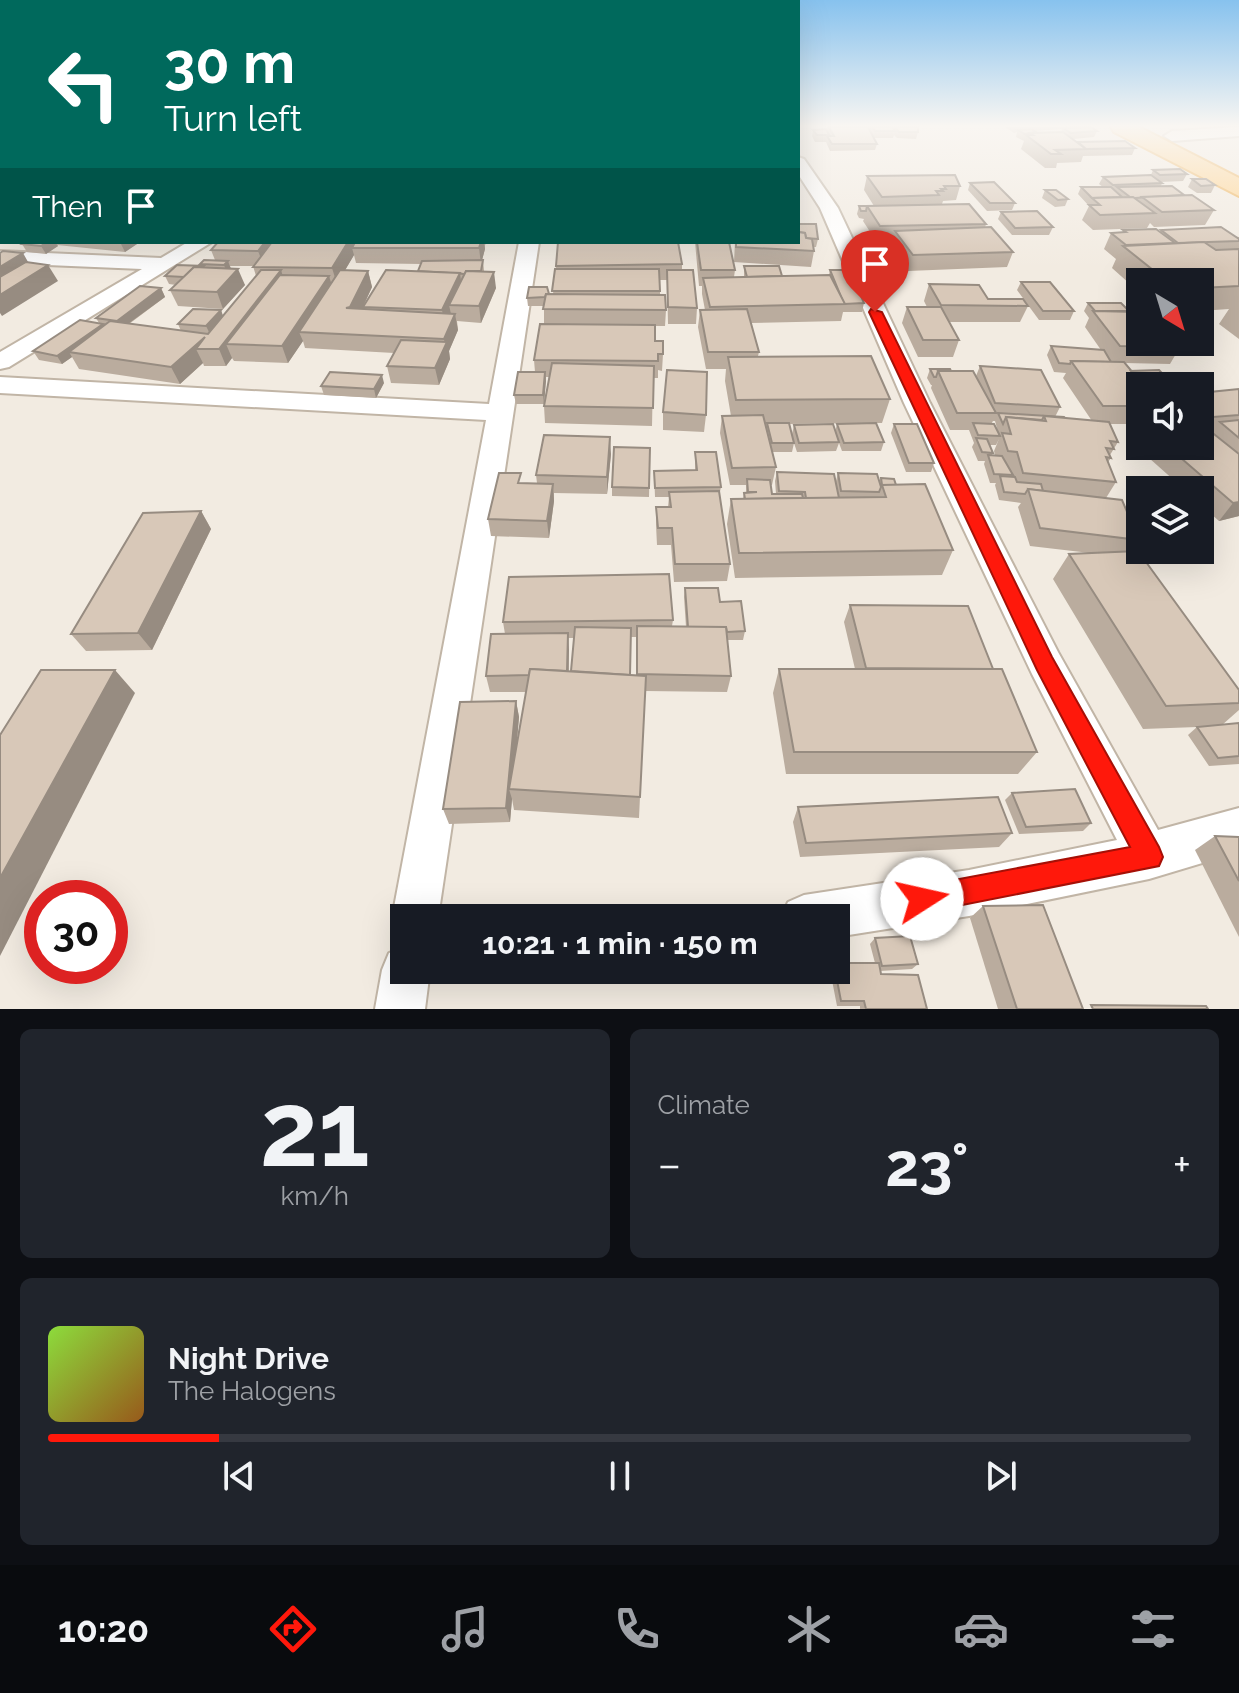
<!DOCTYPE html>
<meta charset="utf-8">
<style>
:root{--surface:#171b24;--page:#20242c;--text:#f1f3f6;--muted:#9ea1a6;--line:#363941;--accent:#ff180b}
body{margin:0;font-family:Raleway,sans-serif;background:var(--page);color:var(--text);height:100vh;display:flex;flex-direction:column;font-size:30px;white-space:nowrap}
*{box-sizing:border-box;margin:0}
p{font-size:26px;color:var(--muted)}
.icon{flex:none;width:44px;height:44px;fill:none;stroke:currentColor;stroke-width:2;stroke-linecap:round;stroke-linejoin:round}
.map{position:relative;height:1009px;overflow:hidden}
.drawer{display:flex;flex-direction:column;gap:20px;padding:20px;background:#0d0f14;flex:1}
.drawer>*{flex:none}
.banner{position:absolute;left:0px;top:0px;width:800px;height:244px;box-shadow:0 8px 32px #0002;background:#00695c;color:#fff;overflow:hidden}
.needle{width:52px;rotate:142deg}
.tools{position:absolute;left:1126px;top:268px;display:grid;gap:16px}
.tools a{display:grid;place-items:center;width:88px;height:88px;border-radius:0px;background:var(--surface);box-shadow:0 8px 32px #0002;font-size:40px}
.speed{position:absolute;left:24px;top:880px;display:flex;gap:16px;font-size:40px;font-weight:700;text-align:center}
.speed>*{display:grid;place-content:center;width:104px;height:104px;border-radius:50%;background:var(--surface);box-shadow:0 8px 32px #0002;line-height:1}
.speed .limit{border:12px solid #d22;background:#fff;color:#111}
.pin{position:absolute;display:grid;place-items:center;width:68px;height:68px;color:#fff;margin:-82px -34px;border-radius:50% 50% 50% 0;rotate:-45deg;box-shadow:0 0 8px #0007}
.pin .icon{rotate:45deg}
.me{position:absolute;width:88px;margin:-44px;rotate:80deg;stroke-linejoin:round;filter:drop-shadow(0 0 6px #0008)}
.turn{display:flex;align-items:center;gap:28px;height:168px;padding:0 32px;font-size:36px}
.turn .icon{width:104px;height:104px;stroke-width:2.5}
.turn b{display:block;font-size:56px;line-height:68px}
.then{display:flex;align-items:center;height:76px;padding:0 32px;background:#0003;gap:16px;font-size:30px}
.big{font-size:60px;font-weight:700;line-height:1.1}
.drawer .widget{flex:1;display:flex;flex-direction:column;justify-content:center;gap:12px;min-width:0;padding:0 28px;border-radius:12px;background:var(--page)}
.drawer .dial{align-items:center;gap:0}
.dial b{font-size:104px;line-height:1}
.song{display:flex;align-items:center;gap:24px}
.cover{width:96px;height:96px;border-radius:12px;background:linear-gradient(135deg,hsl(90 70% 55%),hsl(30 70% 35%))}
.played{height:8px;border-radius:4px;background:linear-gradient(90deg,var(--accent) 15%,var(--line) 15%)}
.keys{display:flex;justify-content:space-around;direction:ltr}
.heat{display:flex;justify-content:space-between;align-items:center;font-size:44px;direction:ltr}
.drawer .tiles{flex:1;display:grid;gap:20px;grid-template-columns:1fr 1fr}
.widget:last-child{grid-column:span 2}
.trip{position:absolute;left:390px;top:904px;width:460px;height:80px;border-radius:0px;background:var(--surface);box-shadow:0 8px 32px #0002;font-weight:700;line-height:80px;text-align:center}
.tabs{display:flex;height:128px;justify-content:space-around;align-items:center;background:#090b0e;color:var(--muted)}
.tabs .icon{width:56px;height:56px}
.tabs .active{color:var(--accent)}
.tabs b{font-size:36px;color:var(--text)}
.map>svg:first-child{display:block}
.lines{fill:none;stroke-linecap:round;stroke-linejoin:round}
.street-casing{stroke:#c1b5a6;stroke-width:4}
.primary-casing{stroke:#eeb053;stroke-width:4}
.street{fill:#fff;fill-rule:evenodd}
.primary{fill:#ffd38d;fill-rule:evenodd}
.wall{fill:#baac9e;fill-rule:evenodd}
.shaded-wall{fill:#978c81}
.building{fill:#d8c8b8;stroke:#978c81;stroke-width:2}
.route{fill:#ff180b;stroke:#a61007;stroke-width:2}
</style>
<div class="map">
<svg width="1239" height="1009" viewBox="0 0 1239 1009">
<rect width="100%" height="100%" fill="#f2ebe1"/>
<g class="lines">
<defs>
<g id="street">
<polygon points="1239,127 1239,136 1172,141 1164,136 1172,131"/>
<rect x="0" y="144" width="2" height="10"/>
<polygon points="798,157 804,159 838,208 930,403 1058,652 1158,830 1239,808 1239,852 1149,879 969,916 836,937 836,918 781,918 788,902 804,895 969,870 1117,840 1032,674 904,403 820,208 798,174"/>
<polygon points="188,242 212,242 9,367 0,369 0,352 142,269 0,263 0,251 161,258"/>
<polygon points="519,242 539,242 438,918 404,918 404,937 399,934 392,918 486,420 0,393 0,377 489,404"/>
<polygon points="404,947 404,970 430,970 425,1009 375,1009 382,970 389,953"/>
</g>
<polygon id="primary" points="1111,127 1139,127 1239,178 1239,196 1114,132"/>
</defs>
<!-- street casing -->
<use href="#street" class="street-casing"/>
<!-- primary casing -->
<use href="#primary" class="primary-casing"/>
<!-- street -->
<use href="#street" class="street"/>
<!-- primary -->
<use href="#primary" class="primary"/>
</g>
<!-- wall -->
<g class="wall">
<polygon points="827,127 918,127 918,132 916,139 897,138 894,135 893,138 874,138 877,144 875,150 830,151 826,142 815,142 812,136 813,130 826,130"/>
<path d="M1005,127h86l6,4 -3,6 -21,2 5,3 57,6 -3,7 -49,1 -2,6 -24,1 -1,5h-11l-24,-19 3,-8 -8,-4 1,-5 -3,1zM1062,129l-1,3h-25l-2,-1z"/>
<polygon points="1153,170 1187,174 1183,181 1160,182 1162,183 1161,186 1184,195 1214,210 1205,225 1154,227 1150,223 1147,228 1093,230 1082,220 1089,206 1078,194 1081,187 1103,187 1099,184 1103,177 1151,175"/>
<polygon points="867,176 960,186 956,200 943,201 942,204 939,204 986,224 985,228 1013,252 1007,267 908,271 891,246 892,241 876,241 863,221 864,219 859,218 857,214 859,206 874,206 864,190"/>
<polygon points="1192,179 1215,185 1211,193 1197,193 1188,187"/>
<polygon points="970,183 1015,203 1012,210 987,211 968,190"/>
<polygon points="1045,190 1068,199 1065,206 1055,207 1042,198"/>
<polygon points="1001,212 1053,227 1049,235 1012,235 998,219"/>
<polygon points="798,224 818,239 816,247 814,247 814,251 811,267 734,262 735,242 798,242"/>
<polygon points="1123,230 1160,232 1161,230 1239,237 1239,339 1219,324 1229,309 1200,311 1200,282 1140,282 1140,293 1112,268 1116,259 1104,249 1111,233 1122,233"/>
<polygon points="25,242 140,242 125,252 57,245 58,246 46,254 27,252 22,244"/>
<path d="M218,242h269l-2,3v4l-3,11h1l1,11 12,17 -15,35 -24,-2 1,9 -9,21 1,8 -11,26 -48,-2 -4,-17 7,-13 -89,-5 -2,-7 -15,22 -54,-2 -2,-3 -6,8h-22l-1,-3 -23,21 -101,-15 -7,-12 -10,7 -23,-4 -6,-9 66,-28 -3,-5 65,-30 4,9 -36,27 52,7 -3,-7 43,-14 2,6 33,-40 -3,-10h-23l1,3 14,16 -22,24 -45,-3 -8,-16 6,-5 -7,-1 -4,-8 35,-10v-2l15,-4 -4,-10zM354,255l2,8 65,1 -3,7 -55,36 9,-20 -4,-16 -23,-1z"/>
<path d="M695,242h35v4l5,24 -1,7h10v-11l38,10 47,-1 1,-5 34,33 -2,9h-19l-2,9 -90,2 8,29 -1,4 132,43 -8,24h-6l8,19 -3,9h-39l-3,-8 -3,8 -39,1 -3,-9 -2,9h-20l4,15 -4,18h-2l2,9h4l-1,-13 2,-9 59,9 2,-8 41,9 2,-4 15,7 57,65 -11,25 -207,3 -8,-54 4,-25h12l1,-6h2v-8h-16l-10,-52 2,-17h9l-6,-35 1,-12h-20l-8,-42 2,-17h5l-3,-16v-8h-3zM862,423l-25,1 -2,8 -41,-7 -2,9 -3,-10z"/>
<polygon points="682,264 682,270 697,308 696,324 668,324 667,280 660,280 660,295 666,310 665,326 655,326 655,341 663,354 662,371 658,370 658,378 653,378 652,426 545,423 544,406 549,377 546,377 544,404 516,404 514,395 535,372 534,360 544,324 544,306 528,306 527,298 553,294 556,266"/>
<polygon points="1021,282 1074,311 1070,320 1039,320 1017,290"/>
<polygon points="929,284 988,298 1028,306 1020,322 949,322 959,340 953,357 918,357 902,323 907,307 927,307 924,301"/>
<path d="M1088,303l41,8 51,36 -10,17 -45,-1 6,8 39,11 -3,4h-27v38h-31l9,18 -8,13 1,3 -3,4 8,20 -10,16 33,42 -8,11 108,139v20l-17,15 17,-2v41l-30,2 -21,-31 9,-8 -54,2 -90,-150 16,-25 21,-1 -60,-7 -12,-39 3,-4 -22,-3 -4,-15 1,-2h-6l-6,-19 1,-3h-7l-6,-14 2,-4 -5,-13h-19l-19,-42 1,-3h-1l-4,-7 3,-9 21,2 25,5 4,-10 80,41 -5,10 37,4 -29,-43 3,-5 -12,-1 -7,-17 4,-9 50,4 -16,-23 4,-9 -5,-7zM993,421h2l3,11 -7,-8zM999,439l-5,12 1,4h-3l1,-2 -3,-8h6z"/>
<polygon points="384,383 376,398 324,395 321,386"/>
<polygon points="1239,389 1239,516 1219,521 1200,504 1200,490 1185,490 1140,450 1142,446 1200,446 1200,393"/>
<polygon points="663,412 706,415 704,432 663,430"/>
<polygon points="894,424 934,463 931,472 906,472 891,433"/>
<polygon points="650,448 649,497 612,496 612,487"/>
<polygon points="695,452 721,487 719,496 730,564 727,581 674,582 671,545 657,545 656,525 656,507 668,507 669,497 655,497 654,471 695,470"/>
<polygon points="611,454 607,494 554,493 554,501 549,538 491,536 488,519 522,483 537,483 536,475"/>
<polygon points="201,511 211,529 152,650 86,651 71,634"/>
<path d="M685,588l35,14 25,29 -2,9h-16l4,36 -4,16 -82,-1 -6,127 -125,-8 -2,-11 -2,23 -61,2 -6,-15 73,-108 3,16 -3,32 10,-57h-36l-4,-16 19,-42 -2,-12 170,-2 -1,6 14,1 -2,-30zM631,637h6v38h-7zM568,638h6l-3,33h-2z"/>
<polygon points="850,605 993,669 1037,752 1018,774 786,774 773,693 779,669 855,669 844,622"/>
<polygon points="1012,793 1091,823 1083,831 1019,834 1005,800"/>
<polygon points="798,807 1012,833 999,847 800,857 793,822"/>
<polygon points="1215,836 1239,837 1239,937 1195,850"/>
<polygon points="983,906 1083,1009 998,1009 970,918"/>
<polygon points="875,938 918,964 912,969 880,971 881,974 927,1009 860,1009 860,1006 837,1006 830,970 875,963 870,944"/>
</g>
<!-- shaded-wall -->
<g class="shaded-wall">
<polygon points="2,221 2,241 0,242 0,222"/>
<polygon points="47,242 55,242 58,246 46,254 41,246"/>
<polygon points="120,242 140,242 125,252"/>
<polygon points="265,242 276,242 264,266 258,251"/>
<polygon points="348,242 354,242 355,248 352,248 354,255 337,284 332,268"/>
<polygon points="481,242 484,242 485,249 481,264 479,248"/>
<polygon points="23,253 32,269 48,265 58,281 2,316 0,313 0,267"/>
<polygon points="228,261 231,269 227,273 224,265"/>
<polygon points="238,269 245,285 223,309 217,292"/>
<polygon points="281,270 286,286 226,344 232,358 226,366 219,349"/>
<polygon points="368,271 372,287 355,324 346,308"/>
<polygon points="494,272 496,288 481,323 479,306"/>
<polygon points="460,273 462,289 449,305 451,314 445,327 442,310"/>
<polygon points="329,276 334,292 299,332 303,341 288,363 282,346"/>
<polygon points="161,288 165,297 121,329 117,321"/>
<polygon points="221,310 224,319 210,334 206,326"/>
<polygon points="455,314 458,330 449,351 450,359 439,385 435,368 445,347 444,339"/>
<polygon points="103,324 108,332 69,352 72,357 62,364 57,356"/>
<polygon points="205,337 196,349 203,363 180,384 171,367"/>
<polygon points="545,372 546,381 544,404 543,395"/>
<polygon points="382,375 384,383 376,398 374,389"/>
<polygon points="610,437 611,454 607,494 607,477"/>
<polygon points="553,484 554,501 549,538 547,521"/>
<polygon points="1239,502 1239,516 1219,521 1233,503"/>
<polygon points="201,511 211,529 152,650 138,633"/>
<polygon points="568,633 569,650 568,691 567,674"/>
<polygon points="115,670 135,693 0,956 0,878"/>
<polygon points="516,701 519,717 513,789 509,789 512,799 510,822 506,808"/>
</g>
<!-- building -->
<g class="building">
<polygon points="829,127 868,127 877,144 832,144 827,136 834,136"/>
<polygon points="872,127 892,127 895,131 875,131"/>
<polygon points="895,127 918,127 918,132 899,132"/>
<polygon points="1091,127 1097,131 1071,133 1063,128"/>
<polygon points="826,129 829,135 817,135 813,130"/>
<polygon points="1031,129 1036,132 1025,134 1018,130"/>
<polygon points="1063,132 1086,149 1055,150 1061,154 1051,154 1026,135 1033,135 1030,133"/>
<polygon points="1125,141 1135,148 1086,149 1078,142"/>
<polygon points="1180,169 1187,174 1160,175 1153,170"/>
<polygon points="955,175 960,186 944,186 946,189 941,189 943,191 936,191 939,195 882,197 867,176"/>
<polygon points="1151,175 1162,183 1113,185 1103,177"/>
<polygon points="2,179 2,197 0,198 0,180"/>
<polygon points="1192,179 1206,179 1215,185 1201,186"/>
<polygon points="994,182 1015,203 990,203 970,183"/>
<polygon points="1172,186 1184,195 1135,198 1130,197 1117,187"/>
<polygon points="1081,187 1111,187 1122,197 1092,198"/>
<polygon points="1045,190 1056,190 1068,199 1058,200"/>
<polygon points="1192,195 1214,210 1162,212 1142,197"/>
<polygon points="1133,197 1155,213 1100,215 1089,205 1100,205 1092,198"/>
<polygon points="2,202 2,221 0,222 0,203"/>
<polygon points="969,204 986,224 880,226 867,206"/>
<polygon points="859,206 867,206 866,211 861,211"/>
<polygon points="1037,211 1053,227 1015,228 1001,212"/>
<polygon points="798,224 816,224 818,239 806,238 805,233 798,232"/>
<polygon points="991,227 1013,252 913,255 895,231"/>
<polygon points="1221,227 1239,239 1239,241 1178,243 1161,230"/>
<polygon points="1156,229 1175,243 1126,245 1111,233 1126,232 1123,230"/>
<polygon points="798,232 805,233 806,238 812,239 814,251 736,247 736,242 798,242"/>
<polygon points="25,242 47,242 41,246 22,244"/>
<polygon points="218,242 265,242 258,251 211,250"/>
<polygon points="272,242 348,242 332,268 253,267"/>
<polygon points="355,242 481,242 479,248 352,248"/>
<polygon points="558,242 678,242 682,264 556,266"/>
<polygon points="697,242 729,242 735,270 701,270"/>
<polygon points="1204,242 1216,250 1239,249 1239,286 1200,288 1200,282 1168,282 1123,246"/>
<polygon points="3,251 23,253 0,267 0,253"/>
<polygon points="204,260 228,261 224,265 200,264"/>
<polygon points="483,260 481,271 466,271 465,274 418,271 422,261"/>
<polygon points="26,262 48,265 0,295 0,277"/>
<polygon points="177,265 204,266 202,268 194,267 184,277 165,276"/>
<polygon points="744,266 779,266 782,276 747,277"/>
<polygon points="194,267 238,269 217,292 170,290"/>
<polygon points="555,269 659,269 660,291 552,291"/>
<polygon points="261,270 281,270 219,349 196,349 205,337 171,367 69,352 110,321 208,334"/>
<polygon points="340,270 368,271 350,307 346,308 455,314 444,339 299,332"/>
<polygon points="386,270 460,273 442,310 363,307"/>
<polygon points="667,270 693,270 697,308 668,307"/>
<polygon points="830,270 850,270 864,303 844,304"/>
<polygon points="466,271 494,272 479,306 449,305"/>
<polygon points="280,275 329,276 282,346 226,344"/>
<polygon points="830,275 845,304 710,307 703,278"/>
<polygon points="1021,282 1050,282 1074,311 1043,311"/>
<polygon points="929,284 979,285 988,299 1023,299 1028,306 941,305"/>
<polygon points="140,286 161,288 117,321 96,318"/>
<polygon points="529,287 547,287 549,294 546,294 545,297 527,298"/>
<polygon points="546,294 665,295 666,310 543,309"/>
<polygon points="1088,303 1121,303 1129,311 1095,311"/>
<polygon points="907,307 941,307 959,340 923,340"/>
<polygon points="193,309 221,310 206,326 178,324"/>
<polygon points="747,309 759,352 708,352 700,310"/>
<polygon points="1093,311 1140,312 1140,342 1176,342 1180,347 1120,346"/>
<polygon points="80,320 103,324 57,356 33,351"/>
<polygon points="540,324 655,325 655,341 663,341 663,354 658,354 658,361 534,360"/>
<polygon points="401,340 447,342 435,368 387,366"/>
<polygon points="1051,346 1104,350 1111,362 1071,361 1070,364 1059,363"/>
<polygon points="871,356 890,399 736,400 728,357"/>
<polygon points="1071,361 1124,362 1144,386 1140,386 1140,406 1103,406"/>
<polygon points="552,363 654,366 653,408 544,406"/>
<polygon points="980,366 1041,370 1060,407 995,403"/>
<polygon points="930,369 950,369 951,371 938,371 936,377 934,377"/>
<polygon points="667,370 707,372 706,415 663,412"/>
<polygon points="1159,370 1170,382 1159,382 1162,386 1144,386 1131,371"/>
<polygon points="938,371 973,371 996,413 957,413"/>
<polygon points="330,372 382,375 374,389 321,386"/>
<polygon points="518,372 545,372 543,395 514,395"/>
<polygon points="1239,389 1239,415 1200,418 1200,393"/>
<polygon points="998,413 1064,417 1065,418 1044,416 1042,420 1006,417 1003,424"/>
<polygon points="763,415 776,467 732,468 722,416"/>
<polygon points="1044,416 1109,422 1118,442 1110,441 1114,449 1106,448 1111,458 1106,457 1116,482 1023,473 1017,452 1008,451 1002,433 1011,434 1006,417 1046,421"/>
<polygon points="1239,420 1239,438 1220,422"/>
<polygon points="767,423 789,423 794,443 772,443"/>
<polygon points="876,423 884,442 844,443 837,424"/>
<polygon points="973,423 994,424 1000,436 978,435"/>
<polygon points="1200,423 1239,454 1239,502 1233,503 1167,446 1200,446"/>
<polygon points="833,424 839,442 799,443 794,425"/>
<polygon points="894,424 917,424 934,463 909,463"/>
<polygon points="544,435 610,437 607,477 536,475"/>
<polygon points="976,438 987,439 993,453 982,452"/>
<polygon points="614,447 650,448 649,488 612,487"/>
<polygon points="695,452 716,452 721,487 655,488 654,471 697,470"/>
<polygon points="988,455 1002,456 1013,475 994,474"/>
<polygon points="777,472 834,474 839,498 806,498 805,492 779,491"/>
<polygon points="499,473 521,473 518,483 553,484 547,521 488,519"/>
<polygon points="838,473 877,474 881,487 879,492 841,491"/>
<polygon points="1000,476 1015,477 1017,482 1041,484 1043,491 1028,489 1025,494 1004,492"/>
<polygon points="881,478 894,479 896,485 882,485"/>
<polygon points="747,479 770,480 772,494 802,494 803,498 745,499 744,493 757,492 748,492"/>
<polygon points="925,484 953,550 739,553 731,499 886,497 882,485"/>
<polygon points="1028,489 1122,500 1139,540 1040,528"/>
<polygon points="719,491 730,564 675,564 672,528 658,528 656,507 671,507 669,492"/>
<polygon points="201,511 138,633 71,634 143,513"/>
<polygon points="1138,551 1239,690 1239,703 1166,706 1069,554"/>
<polygon points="669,574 673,620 503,622 509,577"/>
<polygon points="685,588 718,588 720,602 741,601 745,631 727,632 726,627 688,627"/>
<polygon points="850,605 968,606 993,669 866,668"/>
<polygon points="637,626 726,627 731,676 637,674"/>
<polygon points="575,627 631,628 630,675 571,671"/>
<polygon points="568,633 567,671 530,669 529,675 486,676 491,634"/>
<polygon points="530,669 646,676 640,797 509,789"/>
<polygon points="779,669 1002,669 1037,752 794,752"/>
<polygon points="41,670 115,670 0,878 0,735"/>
<polygon points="516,701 506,808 443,809 460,702"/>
<polygon points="1239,723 1239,756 1218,758 1197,727"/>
<polygon points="1075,789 1091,823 1026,827 1012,793"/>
<polygon points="998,797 1012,833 806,843 798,807"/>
<polygon points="1215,836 1239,837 1239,881"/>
<polygon points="1043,905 1083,1009 1017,1009 983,906"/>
<polygon points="910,936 918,964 882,966 875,938"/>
<polygon points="836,963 879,963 881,974 918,975 927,1009 866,1009 864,1001 841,1001 835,970"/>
<polygon points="1091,1005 1206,1006 1208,1009 1093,1009"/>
</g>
<!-- sky -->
<linearGradient id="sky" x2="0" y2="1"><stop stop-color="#87c2ee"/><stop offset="0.47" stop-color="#f9f6f2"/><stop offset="1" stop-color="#f9f6f2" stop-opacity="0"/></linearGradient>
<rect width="1239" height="268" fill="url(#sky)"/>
<!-- route -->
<polygon class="route" points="871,309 882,312 1052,657 1159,847 1163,857 1159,866 922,913 912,909 908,899 912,890 922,886 1130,847 1037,670 869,312"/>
</svg>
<div class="tools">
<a><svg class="needle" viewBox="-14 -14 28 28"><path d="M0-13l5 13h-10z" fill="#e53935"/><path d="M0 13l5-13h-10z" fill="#9ea1a6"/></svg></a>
<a><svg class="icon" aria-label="sound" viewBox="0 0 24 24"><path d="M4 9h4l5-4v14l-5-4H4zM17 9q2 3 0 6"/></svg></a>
<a><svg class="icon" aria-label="layers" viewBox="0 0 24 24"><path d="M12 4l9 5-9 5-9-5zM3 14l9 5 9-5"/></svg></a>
</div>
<div class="speed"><div class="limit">30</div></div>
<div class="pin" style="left:875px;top:312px;background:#d93025"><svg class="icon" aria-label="arrive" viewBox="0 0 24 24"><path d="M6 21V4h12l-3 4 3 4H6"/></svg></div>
<svg class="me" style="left:922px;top:899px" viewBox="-20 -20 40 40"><circle r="19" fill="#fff"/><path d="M0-13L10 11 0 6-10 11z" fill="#ff180b"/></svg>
<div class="trip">10:21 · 1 min · 150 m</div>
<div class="banner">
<div class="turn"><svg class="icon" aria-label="left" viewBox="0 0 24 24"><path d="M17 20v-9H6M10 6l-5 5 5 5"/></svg><div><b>30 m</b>Turn left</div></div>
<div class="then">Then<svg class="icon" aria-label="arrive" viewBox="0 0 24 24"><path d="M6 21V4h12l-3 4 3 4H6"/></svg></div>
</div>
</div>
<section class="drawer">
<div class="tiles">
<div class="widget dial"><b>21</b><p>km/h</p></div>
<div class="widget"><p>Climate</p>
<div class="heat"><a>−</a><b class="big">23°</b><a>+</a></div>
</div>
<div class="widget">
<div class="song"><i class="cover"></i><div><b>Night Drive</b><p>The Halogens</p></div></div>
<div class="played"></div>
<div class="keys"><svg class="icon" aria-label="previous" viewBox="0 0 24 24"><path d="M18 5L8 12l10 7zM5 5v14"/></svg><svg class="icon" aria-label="pause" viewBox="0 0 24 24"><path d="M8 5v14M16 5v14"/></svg><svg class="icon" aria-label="next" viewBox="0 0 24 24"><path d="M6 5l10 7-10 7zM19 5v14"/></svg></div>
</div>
</div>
</section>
<nav class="tabs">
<b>10:20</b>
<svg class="icon active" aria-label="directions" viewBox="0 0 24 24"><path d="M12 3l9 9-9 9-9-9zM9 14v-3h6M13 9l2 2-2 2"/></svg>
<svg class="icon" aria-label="music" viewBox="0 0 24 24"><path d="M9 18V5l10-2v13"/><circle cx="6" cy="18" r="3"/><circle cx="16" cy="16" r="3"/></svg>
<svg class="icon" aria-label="phone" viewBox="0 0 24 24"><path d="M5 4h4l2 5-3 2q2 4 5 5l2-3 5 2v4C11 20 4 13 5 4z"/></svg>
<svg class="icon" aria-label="climate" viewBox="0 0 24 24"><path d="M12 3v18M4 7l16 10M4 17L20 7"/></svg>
<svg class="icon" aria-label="car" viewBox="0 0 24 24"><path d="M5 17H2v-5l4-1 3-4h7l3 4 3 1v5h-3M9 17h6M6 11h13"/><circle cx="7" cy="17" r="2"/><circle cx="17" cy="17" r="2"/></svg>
<svg class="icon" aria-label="filters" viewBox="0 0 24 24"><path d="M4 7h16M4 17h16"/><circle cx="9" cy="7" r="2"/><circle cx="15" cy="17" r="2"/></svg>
</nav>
